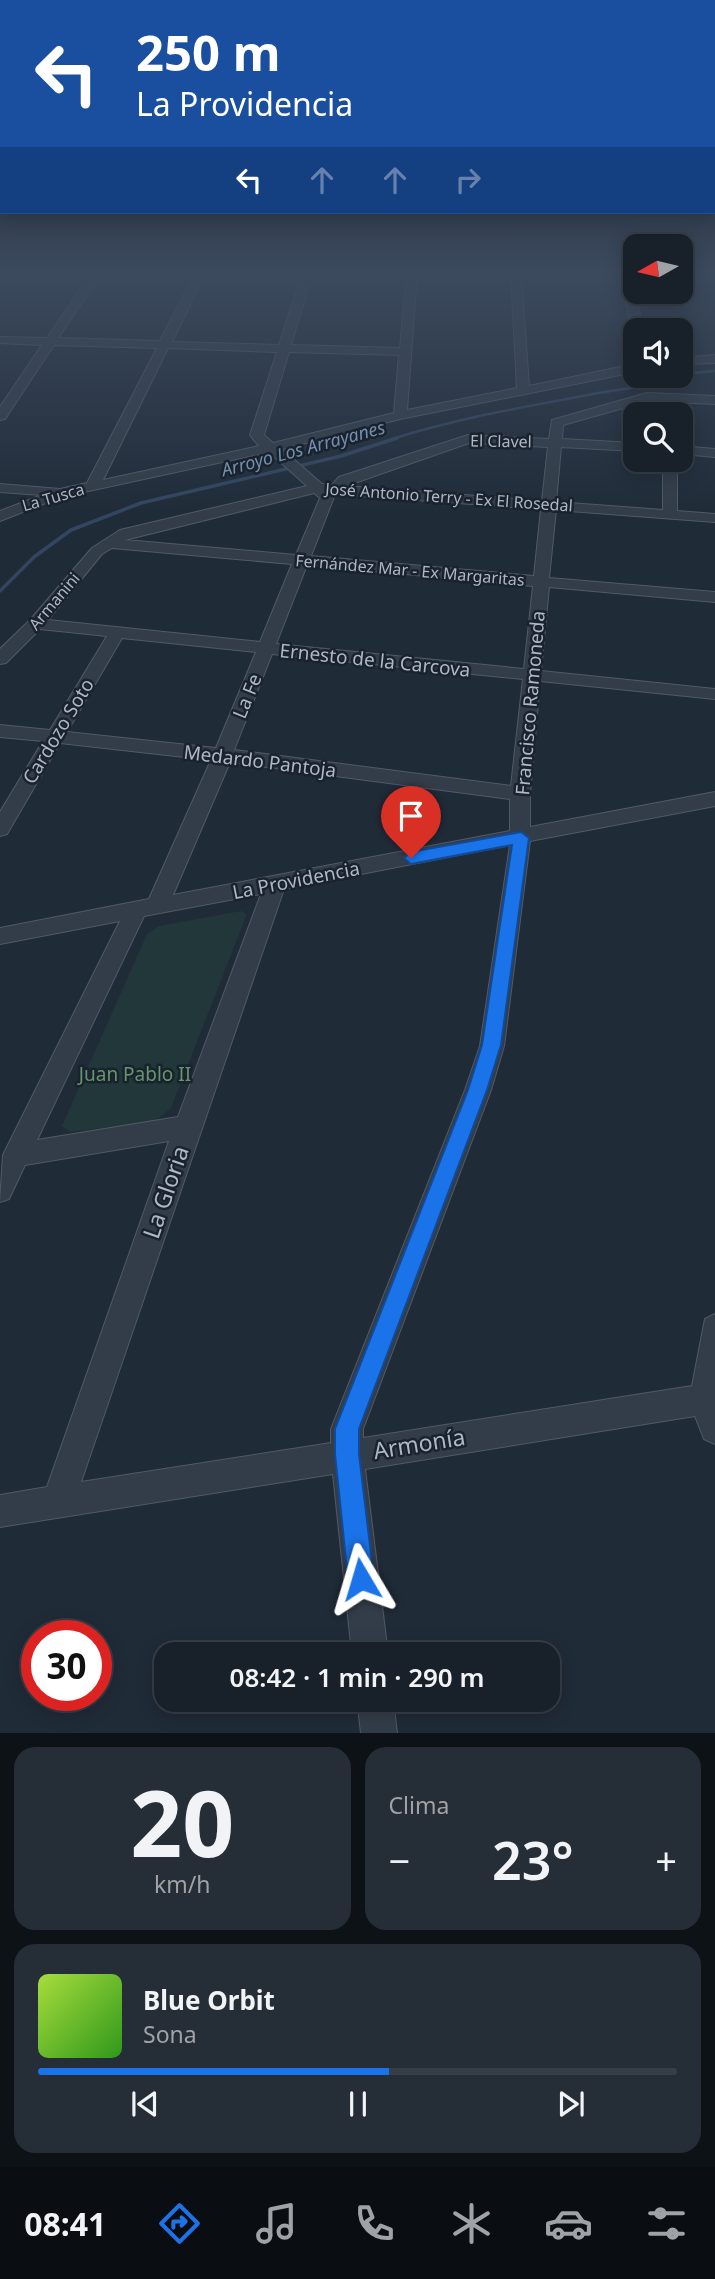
<!DOCTYPE html>
<html lang="es">
<meta charset="utf-8">
<style>
:root{--surface:#18202a;--page:#252d36;--text:#f1f3f6;--muted:#9fa3a8;--line:#363e47;--accent:#1a73e8}
body{margin:0;font-family:"Noto Sans",sans-serif;background:var(--page);color:var(--text);height:100vh;display:flex;flex-direction:column;font-size:26px;white-space:nowrap}
*{box-sizing:border-box;margin:0}
p{font-size:23px;color:var(--muted)}
.icon{flex:none;width:38px;height:38px;fill:none;stroke:currentColor;stroke-width:2;stroke-linecap:round;stroke-linejoin:round}
.map{position:relative;height:1733px;overflow:hidden}
.drawer{display:flex;flex-direction:column;gap:14px;padding:14px;background:#0d1217;flex:1}
.drawer>*{flex:none}
.guide{position:absolute;left:0px;top:0px;width:716px;height:214px;box-shadow:0 4px 18px #0003,0 0 0 2px var(--line);background:#1a4fa0;color:#fff;overflow:hidden}
.needle{width:46px;rotate:262deg}
.tools{position:absolute;left:623px;top:234px;display:grid;gap:14px}
.tools a{display:grid;place-items:center;width:70px;height:70px;border-radius:14px;background:var(--surface);box-shadow:0 4px 18px #0003,0 0 0 2px var(--line);font-size:35px}
.speed{position:absolute;left:21px;top:1620px;display:flex;gap:14px;font-size:35px;font-weight:700;text-align:center}
.speed>*{display:grid;place-content:center;width:91px;height:91px;border-radius:50%;background:var(--surface);box-shadow:0 4px 18px #0003,0 0 0 2px var(--line);line-height:1}
.speed .limit{border:10px solid #d22;background:#fff;color:#111}
.pin{position:absolute;display:grid;place-items:center;width:60px;height:60px;color:#fff;margin:-72px -30px;border-radius:50% 50% 50% 0;rotate:-45deg;box-shadow:0 0 7px #0007}
.pin .icon{rotate:45deg}
.me{position:absolute;width:77px;margin:-38px;rotate:353deg;stroke-linejoin:round;filter:drop-shadow(0 0 5px #0008)}
.turn{display:flex;align-items:center;gap:24px;height:147px;padding:0 21px;font-size:32px}
.turn .icon{width:91px;height:91px;stroke-width:2.5}
.turn b{display:block;font-size:49px;line-height:60px}
.lanes{display:flex;align-items:center;height:66px;padding:0 21px;background:#0003;justify-content:center;gap:35px;direction:ltr}
.lanes .off{opacity:.35}
.big{font-size:52px;font-weight:600;line-height:1.1}
.drawer .card{flex:1;display:flex;flex-direction:column;justify-content:center;gap:10px;min-width:0;padding:0 24px;border-radius:21px;background:var(--page)}
.drawer .dial{align-items:center;gap:0}
.dial b{font-size:91px;line-height:1}
.song{display:flex;align-items:center;gap:21px}
.cover{width:84px;height:84px;border-radius:10px;background:linear-gradient(135deg,hsl(80 70% 55%),hsl(110 70% 35%))}
.played{height:7px;border-radius:4px;background:linear-gradient(90deg,var(--accent) 55%,var(--line) 55%)}
.keys{display:flex;justify-content:space-around;direction:ltr}
.heat{display:flex;justify-content:space-between;align-items:center;font-size:38px;direction:ltr}
.drawer .tiles{flex:1;display:grid;gap:14px;grid-template-columns:1fr 1fr}
.card:last-child{grid-column:span 2}
.trip{position:absolute;left:154px;top:1642px;width:406px;height:70px;border-radius:21px;background:var(--surface);box-shadow:0 4px 18px #0003,0 0 0 2px var(--line);font-weight:600;line-height:70px;text-align:center}
.tab-bar{display:flex;height:112px;justify-content:space-around;align-items:center;background:#0a0d11;color:var(--muted)}
.tab-bar .icon{width:49px;height:49px}
.tab-bar .current{color:var(--accent)}
.tab-bar b{font-size:32px;color:var(--text)}
.map>svg:first-child{display:block}
.green{fill:#213739}
.lines{fill:none;stroke-linecap:round;stroke-linejoin:round}
.stream-far1{stroke:#324661;stroke-width:2.5}
.stream{stroke:#324661;stroke-width:3.5}
.street-casing{stroke:#515a67;stroke-width:2}
.street{fill:#333d49;fill-rule:evenodd}
.route{fill:#1a73e8;stroke:#114b97;stroke-width:2}
.labels{text-anchor:middle;dominant-baseline:central;stroke-width:5;stroke-linejoin:round;paint-order:stroke}
.far-street-label{font-size:16px;fill:#adb7c6;stroke:#19222d}
.far-water-label{font-size:18px;font-style:italic;fill:#748eaf;stroke:#19222d}
.street-label{font-size:19px;fill:#adb7c6;stroke:#19222d}
.park-label{font-size:19px;fill:#64976e;stroke:#19222d}
.near-street-label{font-size:23px;fill:#adb7c6;stroke:#19222d}
</style>
<div class="map">
<svg width="715" height="1733" viewBox="0 0 715 1733">
<rect width="100%" height="100%" fill="#202b38"/>
<!-- green -->
<polygon class="green" points="241,911 247,914 171,1108 154,1122 70,1132 62,1126 147,934 159,926"/>
<g class="lines">
<!-- stream-far1 -->
<g class="stream-far1">
<polyline points="681,374 715,371"/>
<path d="M392,439c65,-21 133,-32 201,-45 29,-6 57,-6 84,-18"/>
</g>
<!-- stream -->
<polyline class="stream" points="0,591 34,557 71,530 141,503 341,456 397,438"/>
<defs>
<g id="street">
<path d="M91,274h10l-43,64 102,3 35,-67h10l-33,68 107,3 23,-71h10l-21,71 109,3 7,-74h10l-10,136 110,-22 -6,-114h10l8,112 106,-22v8l-235,47 -118,30 40,35 10,1 7,-8 129,-42 81,4 3,-19 95,-27 68,3v8l-67,-3 -85,24 -1,14 73,4v8l-74,-4 -5,55 107,8v-50h14v51l38,3v8l-159,-12 -7,68 166,14v10l-166,-15 -8,84 174,18v10l-175,-18 -10,113v33l185,-35v14l-185,35 -26,205 -13,44 -128,339v9l329,-52 13,-67 10,-5v130l-11,-5 -9,-23 -330,53 23,185h-36l-19,-180 -333,53v-32l47,-8 122,-346 -144,24 -16,34 -9,3 3,-47 117,-234 -120,23v-16l149,-29 62,-139 -151,-17 -53,91 -7,2v-24l43,-71 -43,-4v-12l50,5 57,-94 -67,-7 -34,34 -6,1v-15l30,-29 62,-72 28,-18 187,-44 -38,-34 -208,45 -61,24v-10l42,-16 -42,-3v-8l60,5 27,-6 70,-135 -103,-3 -49,74 -5,1v-13l42,-62 -42,-2v-6l47,1zM168,348l109,4 -27,83 9,11 -156,34zM289,352l110,3 -5,58 -121,30 -9,-8zM469,443l79,4 -6,54 -196,-15zM314,493l6,5 -24,57 -171,-15zM332,494l209,15 -7,67 -223,-20 23,-59zM112,548l180,16 -32,78 -212,-22 54,-66zM307,565l226,21 -9,83 -248,-25zM122,638l134,14 -40,96 -149,-16zM272,654l251,25 -12,107 -277,-36zM230,762l280,37v32l-337,64zM510,845l-30,201 -15,44 -134,339v14l-250,39 203,-593zM261,894l-83,223 -141,23 107,-224z"/>
<polygon points="622,274 632,274 643,331 635,331 635,334 631,331"/>
<polygon points="715,355 715,363 681,364 681,358"/>
<polygon points="681,446 715,449 715,457 681,454"/>
<polygon points="357,1699 393,1699 397,1733 361,1733"/>
</g>
</defs>
<!-- street casing -->
<use href="#street" class="street-casing"/>
<!-- street -->
<use href="#street" class="street"/>
</g>
<!-- sky -->
<linearGradient id="sky" x2="0" y2="1"><stop stop-color="#12181f"/><stop offset="0.53" stop-color="#3c4a5e"/><stop offset="1" stop-color="#3c4a5e" stop-opacity="0"/></linearGradient>
<rect width="715" height="516" fill="url(#sky)"/>
<!-- route -->
<polygon class="route" points="521,832 529,838 501,1045 487,1090 359,1429 359,1454 374,1579 370,1588 361,1592 352,1588 348,1579 335,1454 335,1429 468,1090 482,1045 512,845 411,864 404,858 411,852"/>
<g class="labels">
<!-- far-street labels -->
<g class="far-street-label">
<text transform="translate(501 441) rotate(1)">El Clavel</text>
<text transform="translate(53 497) rotate(-16)">La Tusca</text>
<text transform="translate(449 497) rotate(4)">José Antonio Terry - Ex El Rosedal</text>
<text transform="translate(410 570) rotate(5)">Fernández Mar - Ex Margaritas</text>
<text transform="translate(54 601) rotate(-50)">Armanini</text>
</g>
<!-- far-water labels -->
<g class="far-water-label">
<text transform="translate(303 448) rotate(-15)">Arroyo Los Arrayanes</text>
</g>
<!-- street labels -->
<g class="street-label">
<text transform="translate(375 660) rotate(6)">Ernesto de la Carcova</text>
<text transform="translate(247 696) rotate(-68)">La Fe</text>
<text transform="translate(530 703) rotate(-85)">Francisco Ramoneda</text>
<text transform="translate(58 731) rotate(-59)">Cardozo Soto</text>
<text transform="translate(260 761) rotate(7)">Medardo Pantoja</text>
<text transform="translate(296 880) rotate(-11)">La Providencia</text>
</g>
<!-- park labels -->
<g class="park-label">
<text x="135" y="1074">Juan Pablo II</text>
</g>
<!-- near-street labels -->
<g class="near-street-label">
<text transform="translate(165 1192) rotate(-71)">La Gloria</text>
<text transform="translate(419 1443) rotate(-9)">Armonía</text>
</g>
</g>
</svg>
<div class="tools">
<a><svg class="needle" viewBox="-14 -14 28 28"><path d="M0-13l5 13h-10z" fill="#e53935"/><path d="M0 13l5-13h-10z" fill="#9fa3a8"/></svg></a>
<a><svg class="icon" aria-label="sound" viewBox="0 0 24 24"><path d="M4 9h4l5-4v14l-5-4H4zM17 9q2 3 0 6"/></svg></a>
<a><svg class="icon" aria-label="search" viewBox="0 0 24 24"><circle cx="10" cy="10" r="6"/><path d="M15 15l6 6"/></svg></a>
</div>
<div class="speed"><div class="limit">30</div></div>
<div class="pin" style="left:411px;top:858px;background:#d93025"><svg class="icon" aria-label="arrive" viewBox="0 0 24 24"><path d="M6 21V4h12l-3 4 3 4H6"/></svg></div>
<svg class="me" style="left:361px;top:1579px" viewBox="-20 -20 40 40"><path d="M0-17L14 15 0 8-14 15z" fill="#1a73e8" stroke="#fff" stroke-width="4"/></svg>
<div class="trip">08:42 · 1 min · 290 m</div>
<div class="guide">
<div class="turn"><svg class="icon" aria-label="left" viewBox="0 0 24 24"><path d="M17 20v-9H6M10 6l-5 5 5 5"/></svg><div><b>250 m</b>La Providencia</div></div>
<div class="lanes"><svg class="icon" aria-label="left" viewBox="0 0 24 24"><path d="M17 20v-9H6M10 6l-5 5 5 5"/></svg><svg class="icon off" aria-label="ahead" viewBox="0 0 24 24"><path d="M12 20V5M6 11l6-6 6 6"/></svg><svg class="icon off" aria-label="ahead" viewBox="0 0 24 24"><path d="M12 20V5M6 11l6-6 6 6"/></svg><svg class="icon off" aria-label="right" viewBox="0 0 24 24"><path d="M7 20v-9h11M14 6l5 5-5 5"/></svg></div>
</div>
</div>
<section class="drawer">
<div class="tiles">
<div class="card dial"><b>20</b><p>km/h</p></div>
<div class="card"><p>Clima</p>
<div class="heat"><a>−</a><b class="big">23°</b><a>+</a></div>
</div>
<div class="card">
<div class="song"><i class="cover"></i><div><b>Blue Orbit</b><p>Sona</p></div></div>
<div class="played"></div>
<div class="keys"><svg class="icon" aria-label="previous" viewBox="0 0 24 24"><path d="M18 5L8 12l10 7zM5 5v14"/></svg><svg class="icon" aria-label="pause" viewBox="0 0 24 24"><path d="M8 5v14M16 5v14"/></svg><svg class="icon" aria-label="next" viewBox="0 0 24 24"><path d="M6 5l10 7-10 7zM19 5v14"/></svg></div>
</div>
</div>
</section>
<nav class="tab-bar">
<b>08:41</b>
<svg class="icon current" aria-label="directions" viewBox="0 0 24 24"><path d="M12 3l9 9-9 9-9-9zM9 14v-3h6M13 9l2 2-2 2"/></svg>
<svg class="icon" aria-label="music" viewBox="0 0 24 24"><path d="M9 18V5l10-2v13"/><circle cx="6" cy="18" r="3"/><circle cx="16" cy="16" r="3"/></svg>
<svg class="icon" aria-label="phone" viewBox="0 0 24 24"><path d="M5 4h4l2 5-3 2q2 4 5 5l2-3 5 2v4C11 20 4 13 5 4z"/></svg>
<svg class="icon" aria-label="climate" viewBox="0 0 24 24"><path d="M12 3v18M4 7l16 10M4 17L20 7"/></svg>
<svg class="icon" aria-label="car" viewBox="0 0 24 24"><path d="M5 17H2v-5l4-1 3-4h7l3 4 3 1v5h-3M9 17h6M6 11h13"/><circle cx="7" cy="17" r="2"/><circle cx="17" cy="17" r="2"/></svg>
<svg class="icon" aria-label="filters" viewBox="0 0 24 24"><path d="M4 7h16M4 17h16"/><circle cx="9" cy="7" r="2"/><circle cx="15" cy="17" r="2"/></svg>
</nav>
